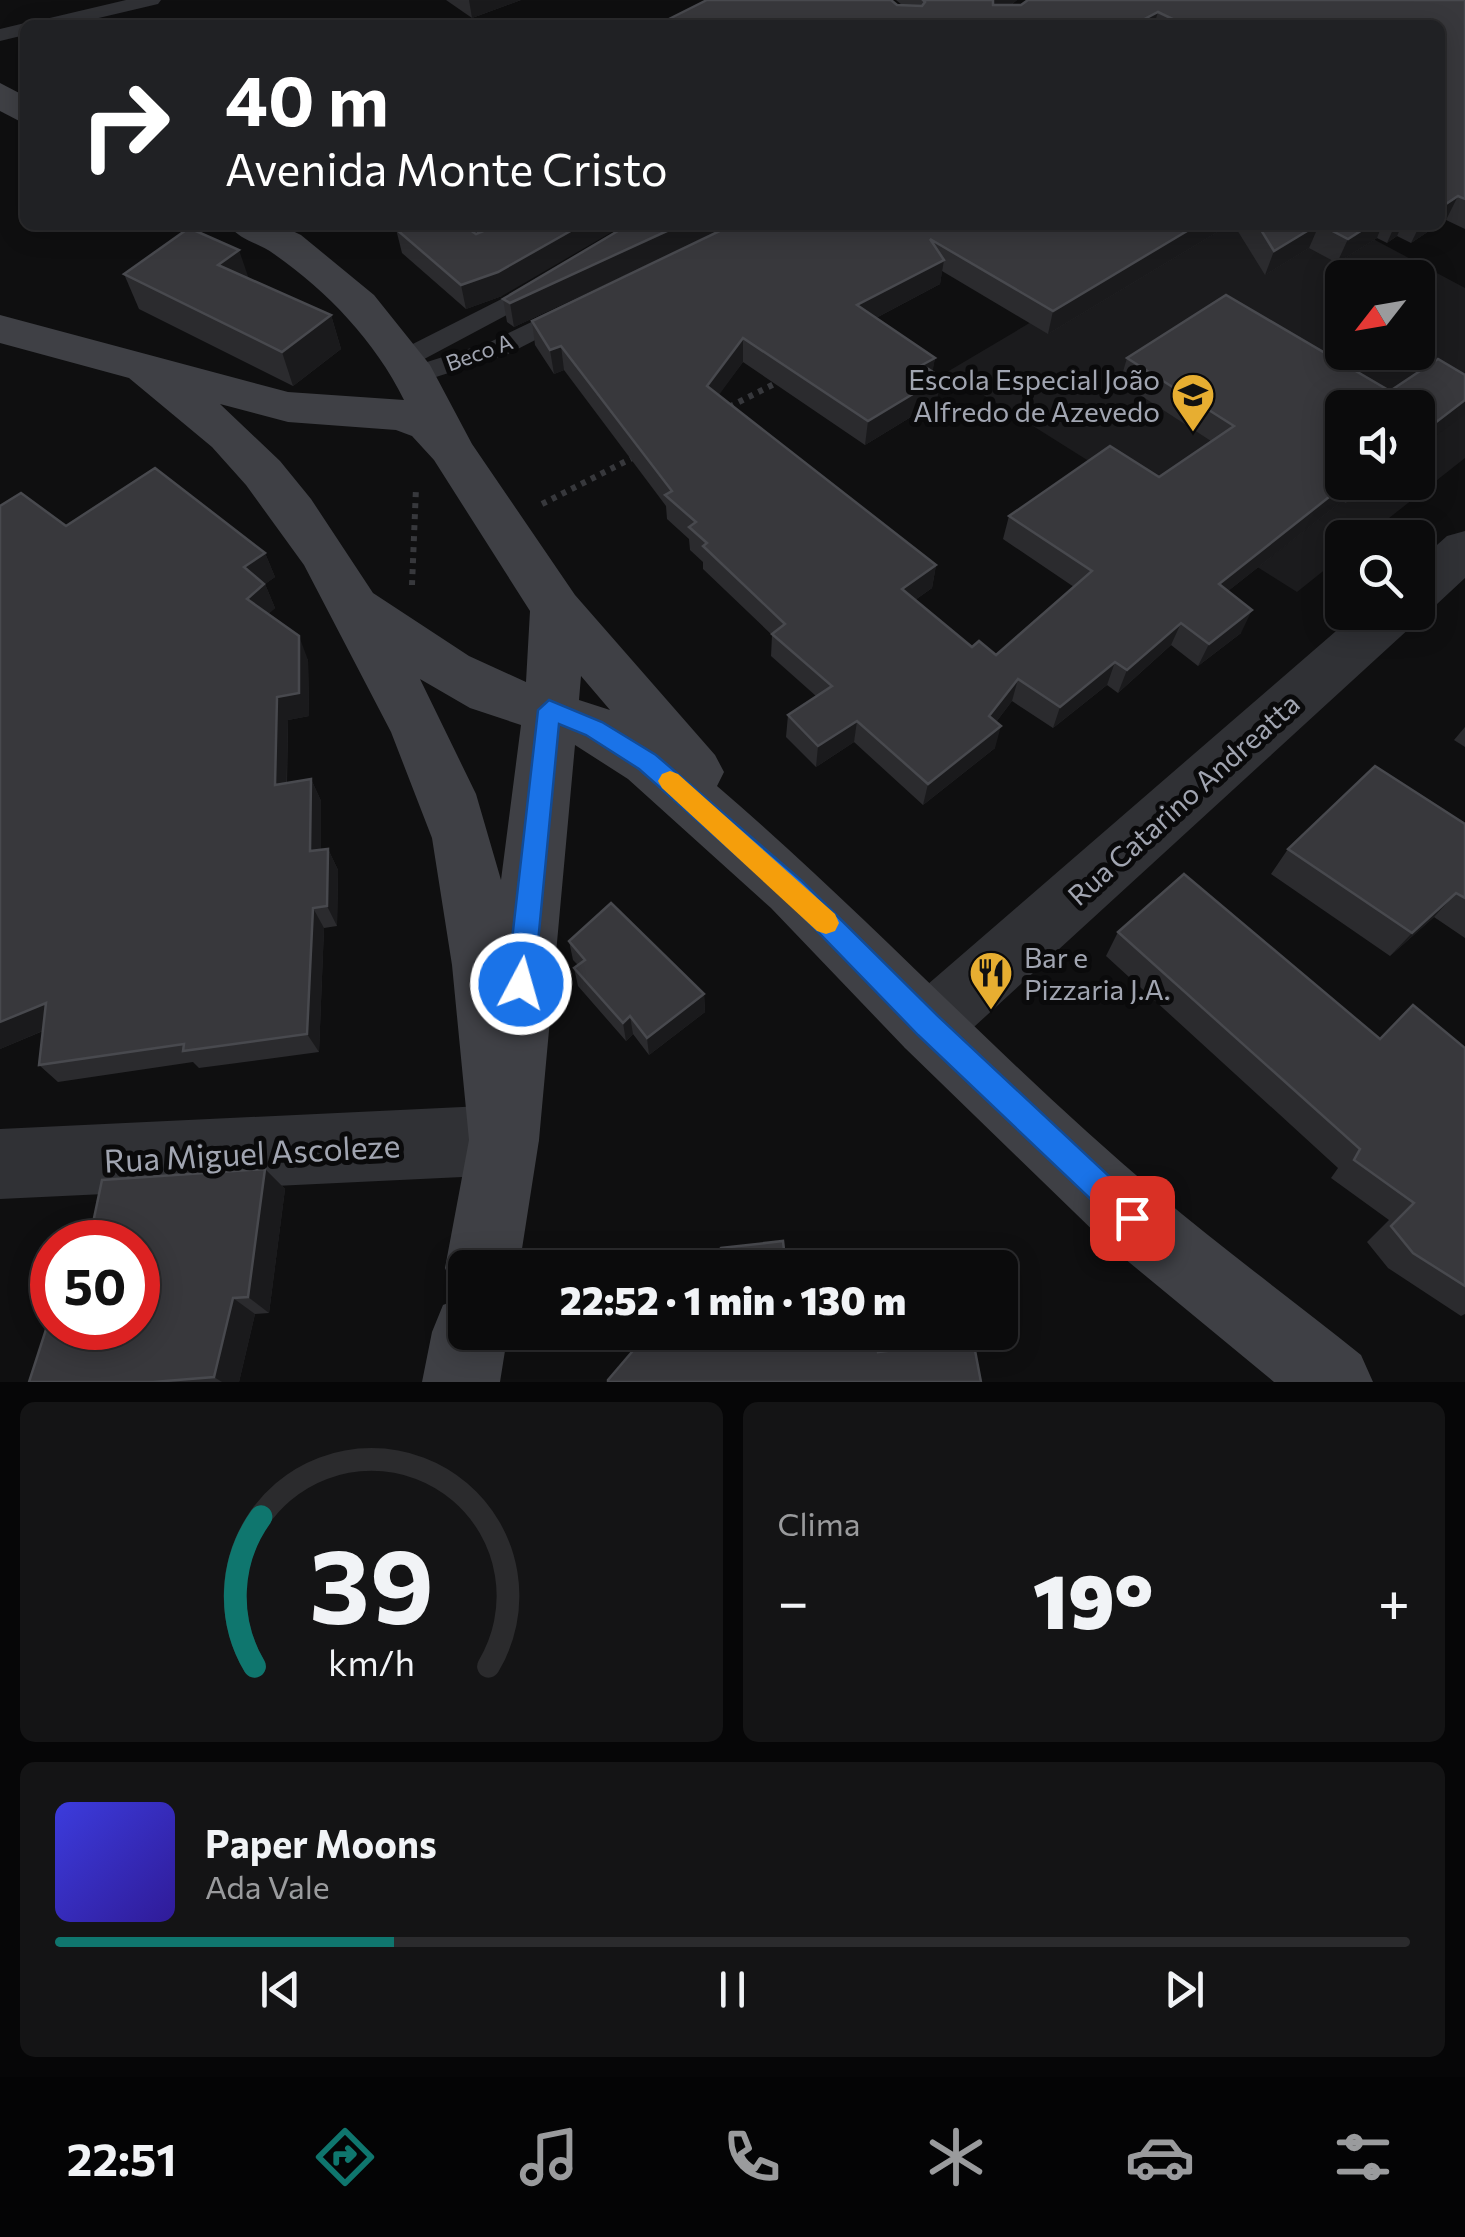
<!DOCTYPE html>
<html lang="pt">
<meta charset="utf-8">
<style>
:root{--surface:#0b0b0c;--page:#141415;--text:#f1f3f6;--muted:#9a9b9d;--line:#2b2b2d;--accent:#0f766e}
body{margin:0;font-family:Commissioner,sans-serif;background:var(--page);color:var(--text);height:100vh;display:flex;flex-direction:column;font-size:38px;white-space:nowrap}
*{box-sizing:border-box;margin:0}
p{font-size:32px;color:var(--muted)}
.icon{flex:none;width:55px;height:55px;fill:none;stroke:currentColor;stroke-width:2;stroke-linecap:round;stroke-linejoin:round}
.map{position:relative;height:1382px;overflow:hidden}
.panel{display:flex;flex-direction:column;gap:20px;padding:20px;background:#060607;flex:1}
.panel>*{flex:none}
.guide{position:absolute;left:20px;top:20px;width:1425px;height:210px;border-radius:15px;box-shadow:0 5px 25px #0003,0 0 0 2px var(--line);background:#202124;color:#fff;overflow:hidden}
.needle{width:65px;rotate:239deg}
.tools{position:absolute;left:1325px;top:260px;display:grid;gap:20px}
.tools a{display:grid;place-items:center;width:110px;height:110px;border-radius:15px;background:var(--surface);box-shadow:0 5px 25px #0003,0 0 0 2px var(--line);font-size:50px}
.speed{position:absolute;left:30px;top:1220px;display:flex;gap:20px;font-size:50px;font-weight:700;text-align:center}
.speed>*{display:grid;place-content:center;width:130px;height:130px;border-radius:50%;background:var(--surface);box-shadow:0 5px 25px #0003,0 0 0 2px var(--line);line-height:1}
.speed .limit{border:15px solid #d22;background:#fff;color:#111}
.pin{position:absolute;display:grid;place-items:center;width:85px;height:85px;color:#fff;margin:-42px;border-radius:20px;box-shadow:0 5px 15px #0006}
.me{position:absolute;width:110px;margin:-55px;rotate:6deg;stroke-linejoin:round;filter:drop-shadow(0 0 8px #0008)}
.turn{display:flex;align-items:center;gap:35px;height:210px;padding:0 40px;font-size:45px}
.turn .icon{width:130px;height:130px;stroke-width:2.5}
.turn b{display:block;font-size:70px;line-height:85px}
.big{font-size:75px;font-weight:800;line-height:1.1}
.panel .card{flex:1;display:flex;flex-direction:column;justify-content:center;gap:15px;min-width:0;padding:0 35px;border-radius:15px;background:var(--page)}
.panel .dial{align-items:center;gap:0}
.dial svg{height:260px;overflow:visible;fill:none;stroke:var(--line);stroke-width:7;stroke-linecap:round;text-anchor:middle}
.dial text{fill:var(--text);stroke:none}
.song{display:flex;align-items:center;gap:30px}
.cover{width:120px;height:120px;border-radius:15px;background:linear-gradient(135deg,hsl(240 70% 55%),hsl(250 70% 35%))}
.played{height:10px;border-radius:5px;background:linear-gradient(90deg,var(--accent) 25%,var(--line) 25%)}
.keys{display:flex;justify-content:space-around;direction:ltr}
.heat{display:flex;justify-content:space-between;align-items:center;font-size:55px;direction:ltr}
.panel .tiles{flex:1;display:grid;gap:20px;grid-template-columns:1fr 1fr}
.card:last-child{grid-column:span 2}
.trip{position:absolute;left:448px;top:1250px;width:570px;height:100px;border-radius:15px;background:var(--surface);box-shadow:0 5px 25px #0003,0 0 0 2px var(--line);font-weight:800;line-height:100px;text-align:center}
.tab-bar{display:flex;height:160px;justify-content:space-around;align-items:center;background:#040405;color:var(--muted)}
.tab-bar .icon{width:70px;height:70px}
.tab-bar .on{color:var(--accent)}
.tab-bar b{font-size:45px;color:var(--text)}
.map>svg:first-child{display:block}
.built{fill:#1b1b1d;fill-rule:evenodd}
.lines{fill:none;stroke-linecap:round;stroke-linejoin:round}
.path{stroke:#37383c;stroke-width:6;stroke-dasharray:5 6;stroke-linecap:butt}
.service{fill:#303135;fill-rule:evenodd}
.minor{fill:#303135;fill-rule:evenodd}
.secondary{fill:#3f4045;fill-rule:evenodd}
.wall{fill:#2b2b2e}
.shaded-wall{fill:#1a1a1c}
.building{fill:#38383c;stroke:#48494e;stroke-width:2.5}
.route{fill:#1a73e8;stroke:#114b97;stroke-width:2.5}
.slow{fill:#f59e0b}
.labels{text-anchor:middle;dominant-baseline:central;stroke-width:10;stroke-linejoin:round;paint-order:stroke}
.far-street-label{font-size:22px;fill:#a1a5b1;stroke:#0a0a0b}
.poi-label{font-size:28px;fill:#a1a5b1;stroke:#0a0a0b;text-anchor:end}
.street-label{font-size:28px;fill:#a1a5b1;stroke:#0a0a0b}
.near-street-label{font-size:32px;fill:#a1a5b1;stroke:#0a0a0b}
</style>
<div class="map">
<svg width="1465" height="1382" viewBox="0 0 1465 1382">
<rect width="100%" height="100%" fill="#0f0f10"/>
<!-- built -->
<path class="built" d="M1195,225h152l118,63v170l-100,79 -23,1v18l-45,36 -350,-220zM1342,278h76v74h-76zM1342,408h76v74h-76z"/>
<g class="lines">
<!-- path -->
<g class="path">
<polyline points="729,407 780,381"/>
<polyline points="542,504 638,455"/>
<polyline points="412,585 416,488"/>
</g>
<!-- service -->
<g class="service">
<polygon points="126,0 161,0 158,4 69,25 34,25 37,21"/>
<polygon points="25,23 32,25 25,25 25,35 0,41 0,29"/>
<polygon points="541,279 550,282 553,287 550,292 413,365 395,365 391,359 395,353"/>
<polygon points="569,304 582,312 578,318 508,354 414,384 401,375 405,369 490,342"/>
</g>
<!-- minor -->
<g class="minor">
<polygon points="1465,531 1465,578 1436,605 1418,610 1419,612 1412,626 951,1048 928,1057 905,1048 895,1026 905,1004 1358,612 1418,612 1418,562 1447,536"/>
<polygon points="504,1105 529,1115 539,1140 529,1165 504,1175 0,1199 0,1129"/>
</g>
<!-- secondary -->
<g class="secondary">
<polygon points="0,83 25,96 25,124 0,111"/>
<path d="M229,225h51l21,10 73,60 56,70 42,79 103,151 140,160 9,17 -7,14c152,130 288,279 441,408 66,56 136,107 203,161l12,27h-99l-167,-138 -202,-196 -134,-140 -143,-129 -53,-34 -36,395 -20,128h-54v64h43l-8,50h-78l10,-50 11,-27 20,-8 -7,-3 -11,-26 24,-128 -17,-175 -20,-127 -41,-106 -87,-167 -58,-80 -34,-38 -83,-69 -129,-35v-28l288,77 116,8c-29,-59 -76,-108 -130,-146 -14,-11 -34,-13 -45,-29zM220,404l68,18 108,8 16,6 22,24 96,151 -4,71 -57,-26 -96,-63 -62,-94 -31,-38zM581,676l29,34 -31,-10zM420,679l50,29 51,17 -20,155 -25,-86z"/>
</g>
</g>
<!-- wall -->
<g class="wall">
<polygon points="446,0 521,0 472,18"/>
<polygon points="896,0 1017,0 1011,5 1465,0 1465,229 1446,220 1440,224 1440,25 657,25 902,5"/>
<polygon points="628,225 924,229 932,225 1229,225 1048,334 942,271 940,284 876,318 935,358 932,372 937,401 865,445 743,362 718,395 936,565 932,588 915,600 972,647 996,655 1074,587 1003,539 1009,516 1159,477 1211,441 1120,382 1127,358 1342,482 1373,482 1346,503 1342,501 1228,591 1241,633 1198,666 1171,645 1118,693 1107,685 1053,728 1012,701 996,722 995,748 923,805 854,742 816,767 786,737 788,715 816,696 771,656 772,635 703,569 703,562 690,550 689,539 667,519 666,506 564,370 554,374 535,345 532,321 725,228 514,327 507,322 503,299"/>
<polygon points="1234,225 1438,225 1411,243 1397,236 1387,243 1377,238 1337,263 1309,248 1265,275"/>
<polygon points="396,229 476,234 502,296 466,309 402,253"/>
<polygon points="124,274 249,279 331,315 341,349 293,386 139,309"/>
<polygon points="66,526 265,553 275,577 265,584 275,608 268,614 308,660 309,716 288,720 287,783 311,779 321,801 321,850 328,849 338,870 337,926 324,928 319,1052 199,1068 193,1062 58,1082 39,1065 43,1031 0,1049"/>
<polygon points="1465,727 1465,747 1454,740"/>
<polygon points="1465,824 1465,938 1434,917 1390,956 1271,874 1288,849"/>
<polygon points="1118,932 1379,1039 1413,1005 1465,1048 1465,1314 1461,1316 1388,1268 1367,1242 1389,1220 1331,1178 1338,1168 1106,956"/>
<polygon points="569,941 704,994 705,1012 649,1055 633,1034 626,1041 578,986 574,968 578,965 573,960"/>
<polygon points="265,1169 285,1189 269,1313 255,1314 239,1382 29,1382 52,1328"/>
</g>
<!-- shaded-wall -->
<g class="shaded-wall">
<polygon points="469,0 521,0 472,18"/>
<polygon points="993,0 1017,0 990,22"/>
<polygon points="1158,12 1154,25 1133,25"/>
<polygon points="1458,196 1446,220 1440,224 1440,208"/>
<polygon points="581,225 624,225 502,296 466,309 461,285"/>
<polygon points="680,225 732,225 514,327 510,303"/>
<polygon points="1197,225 1229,225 1048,334 1053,311"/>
<polygon points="1319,225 1309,248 1265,275 1274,251"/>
<polygon points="1370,225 1382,225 1377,238 1337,263 1348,239"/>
<polygon points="1395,225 1402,225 1397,236 1387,243"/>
<polygon points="1420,225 1438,225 1411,243"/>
<polygon points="239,250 251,285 218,265"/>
<polygon points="944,260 940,284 855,329 857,305"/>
<polygon points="331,315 341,349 293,386 282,352"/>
<polygon points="743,338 743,362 708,410 707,386"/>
<polygon points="561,346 564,370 554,374 550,350"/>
<polygon points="935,358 931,381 922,365"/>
<polygon points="941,377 937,401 865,445 868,421"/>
<polygon points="1465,400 1465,414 1418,449 1418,436"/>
<polygon points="1348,482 1352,482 1342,501 1208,607 1219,584"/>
<polygon points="1357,482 1373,482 1346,503"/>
<polygon points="265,553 275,577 265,584 275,608 258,623 247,599 244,567"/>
<polygon points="936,565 932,588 898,612 902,589"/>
<polygon points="1252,610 1241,633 1198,666 1209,644"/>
<polygon points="1181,623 1171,645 1118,693 1127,670"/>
<polygon points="299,636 308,660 309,716 288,720 286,807 275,785 277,697"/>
<polygon points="1115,662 1107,685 1053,728 1060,707"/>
<polygon points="1018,679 1012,701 984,738 989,716"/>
<polygon points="857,721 854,742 816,767 818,746"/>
<polygon points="1001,726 995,748 923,805 928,784"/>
<polygon points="311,779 321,801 321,872 310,851"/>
<polygon points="328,849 338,870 337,926 327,906"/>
<polygon points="1456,893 1434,917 1390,956 1412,933"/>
<polygon points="313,908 324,928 319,1052 307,1034"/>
<polygon points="704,994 705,1012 649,1055 647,1038"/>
<polygon points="46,1003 66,1021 0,1049 0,1022"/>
<polygon points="630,1016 633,1034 626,1041 623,1023"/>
<polygon points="265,1169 285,1189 269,1313 248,1297"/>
<polygon points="233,1298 255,1314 239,1382 222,1382 214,1377"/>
</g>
<!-- building -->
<g class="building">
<polygon points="707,0 891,0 897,5 922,6 925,2 923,0 993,0 993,5 1021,5 1028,0 1465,0 1465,199 1458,196 1440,208 1440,25 1185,25 1158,12 1133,25 657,25"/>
<polygon points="405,225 463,225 476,234 498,225 581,225 498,272 461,285 396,229"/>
<polygon points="628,225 680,225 510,303 503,299"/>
<polygon points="732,225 922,225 924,229 932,225 1197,225 1053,311 930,239 944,260 857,305 935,358 922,365 941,377 868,421 743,338 707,386 936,565 902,589 972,647 979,641 996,655 1092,571 1009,516 1110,446 1159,477 1234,426 1127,358 1226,295 1390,391 1438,359 1465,375 1465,400 1418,436 1418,408 1342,408 1342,482 1348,482 1219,584 1252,610 1209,644 1181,623 1127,670 1115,662 1060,707 1018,679 989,716 1001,726 928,784 857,721 818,746 788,715 832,686 772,634 785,624 703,546 707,543 689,527 696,522 665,495 672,491 561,346 550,350 532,321"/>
<polygon points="1258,225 1317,225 1274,251"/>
<polygon points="1321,225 1370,225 1348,239"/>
<polygon points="189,228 239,250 218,265 331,315 282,352 124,274"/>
<polygon points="155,468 265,553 244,567 264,584 247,599 299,636 299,693 277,697 275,785 311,779 310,851 328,849 327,906 313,908 307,1034 183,1051 184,1044 39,1065 46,1003 0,1022 0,506 21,493 66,526"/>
<polygon points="1375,766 1465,824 1465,898 1456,893 1412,933 1288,849"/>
<polygon points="1184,874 1380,1039 1413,1005 1465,1048 1465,1286 1413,1253 1391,1226 1414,1203 1354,1160 1360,1149 1118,932"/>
<polygon points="611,903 704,994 647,1038 630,1016 623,1023 574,968 585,960 569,941"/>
<polygon points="265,1169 248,1297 233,1298 214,1377 153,1382 29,1382 51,1314 52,1314 52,1328 138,1328 138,1242 89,1242 102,1180"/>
<polygon points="783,1241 786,1268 704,1268 721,1248"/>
<polygon points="649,1332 874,1332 878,1352 973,1340 981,1382 608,1382 608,1380"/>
</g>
<!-- route -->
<polygon class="route" points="549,700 602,722 656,755 802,881 938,1016 1143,1208 1147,1218 1143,1229 1132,1233 1122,1229 918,1035 784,897 639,769 586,735 559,724 534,984 530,993 521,996 511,993 507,984 538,710"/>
<!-- slow -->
<polygon class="slow" points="670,771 678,774 835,914 839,923 835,931 826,934 817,931 662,788 658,781 662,774"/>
<!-- icons -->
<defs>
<symbol id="school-pin" viewBox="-11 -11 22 30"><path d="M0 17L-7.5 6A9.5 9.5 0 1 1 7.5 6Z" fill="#e7ae31" stroke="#0a0a0b"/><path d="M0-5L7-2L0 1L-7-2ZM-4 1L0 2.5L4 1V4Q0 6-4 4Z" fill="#111"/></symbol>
<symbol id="restaurant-pin" viewBox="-11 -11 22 30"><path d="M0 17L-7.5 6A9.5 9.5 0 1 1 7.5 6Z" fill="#e7ae31" stroke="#0a0a0b"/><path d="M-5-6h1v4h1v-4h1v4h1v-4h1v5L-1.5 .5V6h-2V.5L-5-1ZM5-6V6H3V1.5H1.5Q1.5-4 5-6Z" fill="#111"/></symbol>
</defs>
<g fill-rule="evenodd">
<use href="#school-pin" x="1168" y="370" width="50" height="68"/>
<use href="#restaurant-pin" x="966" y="948" width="50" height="68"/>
</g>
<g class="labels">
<!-- far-street labels -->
<g class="far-street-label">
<text transform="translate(479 352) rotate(-20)">Beco A</text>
</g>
<!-- poi labels -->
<g class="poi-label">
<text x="1160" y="379">Escola Especial João<tspan x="1160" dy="32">Alfredo de Azevedo</tspan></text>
<text x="1024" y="957" text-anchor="start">Bar e<tspan x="1024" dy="32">Pizzaria J.A.</tspan></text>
</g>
<!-- street labels -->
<g class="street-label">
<text transform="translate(1183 799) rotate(-42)">Rua Catarino Andreatta</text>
</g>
<!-- near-street labels -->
<g class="near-street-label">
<text transform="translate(252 1152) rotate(-3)">Rua Miguel Ascoleze</text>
</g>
</g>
</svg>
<div class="tools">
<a><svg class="needle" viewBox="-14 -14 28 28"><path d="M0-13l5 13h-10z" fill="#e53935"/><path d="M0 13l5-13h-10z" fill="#9a9b9d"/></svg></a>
<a><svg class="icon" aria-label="sound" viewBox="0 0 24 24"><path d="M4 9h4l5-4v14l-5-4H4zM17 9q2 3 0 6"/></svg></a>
<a><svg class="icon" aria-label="search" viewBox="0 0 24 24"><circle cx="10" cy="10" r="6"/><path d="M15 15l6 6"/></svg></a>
</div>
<div class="speed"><div class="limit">50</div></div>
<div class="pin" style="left:1132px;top:1218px;background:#d93025"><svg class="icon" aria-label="arrive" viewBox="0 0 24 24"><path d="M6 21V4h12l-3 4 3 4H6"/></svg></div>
<svg class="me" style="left:521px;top:984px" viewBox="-20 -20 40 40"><circle r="17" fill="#1a73e8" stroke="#fff" stroke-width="3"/><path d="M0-11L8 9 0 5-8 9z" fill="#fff"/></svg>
<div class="trip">22:52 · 1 min · 130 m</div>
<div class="guide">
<div class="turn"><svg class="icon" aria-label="right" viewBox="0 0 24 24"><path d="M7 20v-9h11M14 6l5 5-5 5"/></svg><div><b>40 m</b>Avenida Monte Cristo</div></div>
</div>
</div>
<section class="panel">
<div class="tiles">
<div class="card dial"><svg viewBox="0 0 100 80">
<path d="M14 69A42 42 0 1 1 86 69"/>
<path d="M14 69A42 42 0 0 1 16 23" stroke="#0f766e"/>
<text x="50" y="56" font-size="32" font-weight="700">39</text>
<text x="50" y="72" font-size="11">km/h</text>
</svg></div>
<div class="card"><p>Clima</p>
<div class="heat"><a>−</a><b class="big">19°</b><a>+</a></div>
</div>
<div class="card">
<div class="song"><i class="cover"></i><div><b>Paper Moons</b><p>Ada Vale</p></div></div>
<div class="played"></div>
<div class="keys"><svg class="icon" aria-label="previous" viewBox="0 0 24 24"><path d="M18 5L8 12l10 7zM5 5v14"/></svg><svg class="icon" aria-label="pause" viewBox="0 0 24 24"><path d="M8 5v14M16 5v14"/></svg><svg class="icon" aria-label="next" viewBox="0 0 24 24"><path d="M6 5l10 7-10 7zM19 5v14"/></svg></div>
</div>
</div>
</section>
<nav class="tab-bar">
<b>22:51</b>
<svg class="icon on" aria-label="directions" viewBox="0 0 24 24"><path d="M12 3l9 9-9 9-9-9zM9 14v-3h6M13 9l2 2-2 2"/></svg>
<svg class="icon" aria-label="music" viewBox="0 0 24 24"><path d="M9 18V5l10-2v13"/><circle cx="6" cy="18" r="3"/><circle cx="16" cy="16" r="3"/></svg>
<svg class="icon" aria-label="phone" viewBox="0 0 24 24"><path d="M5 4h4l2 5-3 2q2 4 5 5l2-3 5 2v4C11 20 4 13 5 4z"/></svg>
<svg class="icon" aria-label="climate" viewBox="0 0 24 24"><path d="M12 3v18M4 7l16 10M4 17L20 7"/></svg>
<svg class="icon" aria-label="car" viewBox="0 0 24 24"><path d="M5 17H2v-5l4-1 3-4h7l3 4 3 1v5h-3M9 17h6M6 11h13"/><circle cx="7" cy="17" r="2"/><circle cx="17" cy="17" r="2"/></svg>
<svg class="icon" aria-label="filters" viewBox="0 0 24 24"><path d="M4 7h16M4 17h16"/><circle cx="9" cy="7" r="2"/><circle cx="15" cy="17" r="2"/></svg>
</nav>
